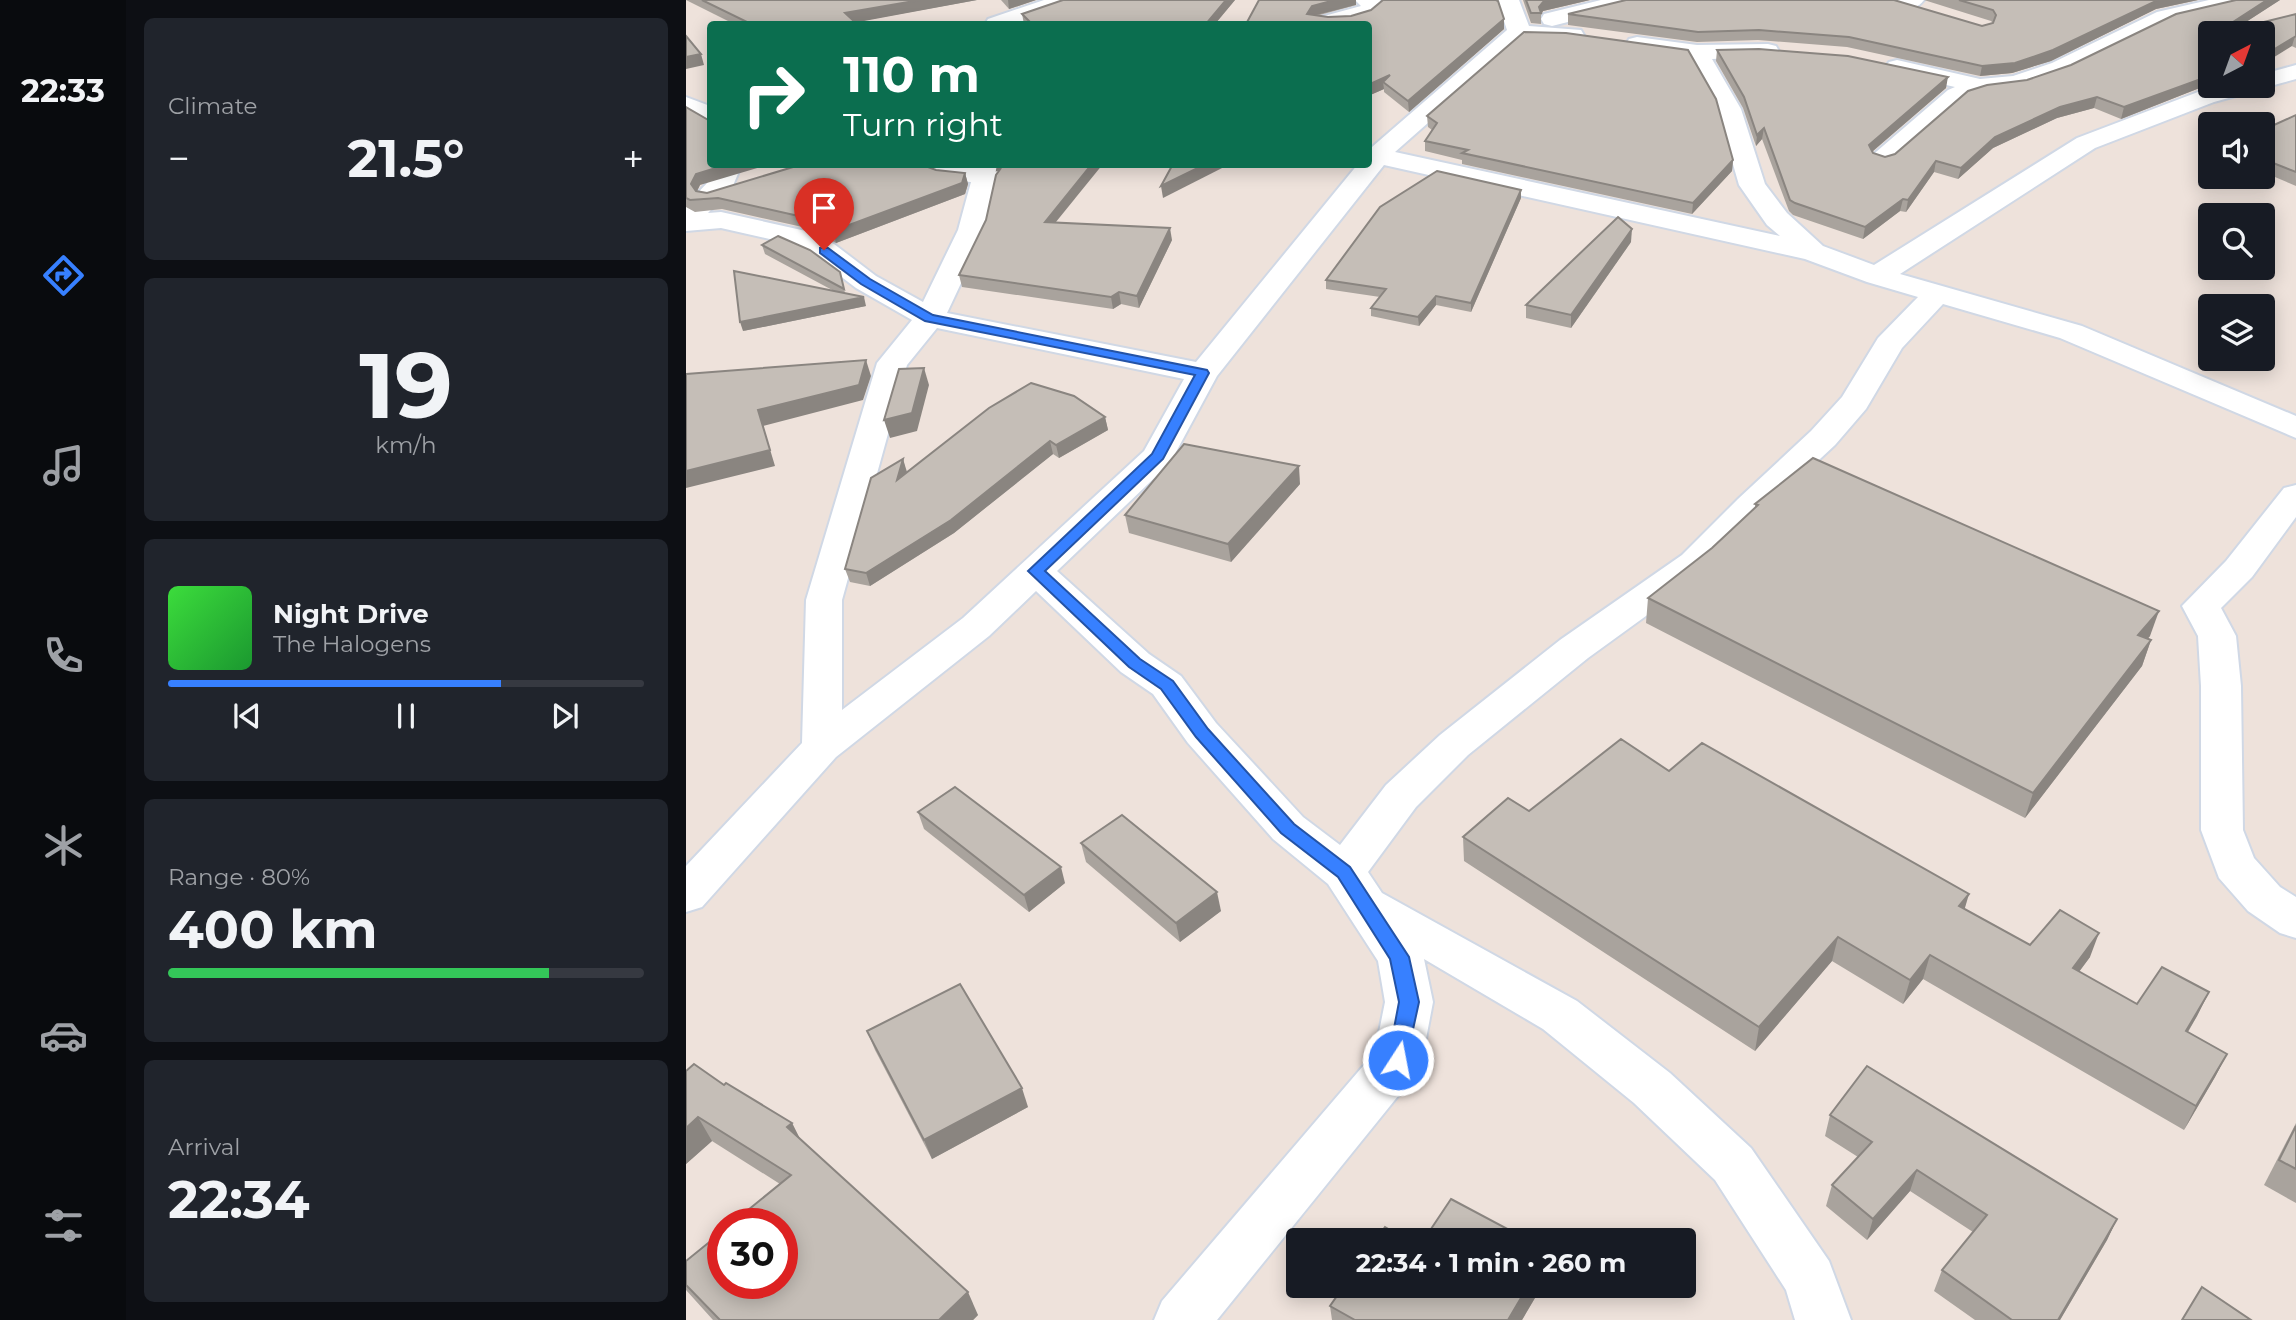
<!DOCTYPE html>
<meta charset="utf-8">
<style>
:root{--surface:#171b24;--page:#20242c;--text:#f1f3f6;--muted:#9ea1a6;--line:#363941;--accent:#3780ff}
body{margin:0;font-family:Montserrat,sans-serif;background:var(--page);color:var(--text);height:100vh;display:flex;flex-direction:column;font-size:26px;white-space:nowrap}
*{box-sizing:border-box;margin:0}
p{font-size:23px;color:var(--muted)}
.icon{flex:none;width:38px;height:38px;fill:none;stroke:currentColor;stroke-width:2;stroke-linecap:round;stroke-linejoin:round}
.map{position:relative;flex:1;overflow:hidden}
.sheet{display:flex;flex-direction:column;gap:18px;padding:18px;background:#0d0f14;width:560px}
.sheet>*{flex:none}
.hud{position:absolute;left:21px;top:21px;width:665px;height:147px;border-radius:7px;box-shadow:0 4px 18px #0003;background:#0b6e4f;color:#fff;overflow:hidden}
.needle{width:46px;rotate:41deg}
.buttons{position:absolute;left:1512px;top:21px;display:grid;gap:14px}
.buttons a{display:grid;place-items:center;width:77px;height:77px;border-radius:7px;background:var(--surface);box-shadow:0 4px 18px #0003;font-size:35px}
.speed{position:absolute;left:21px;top:1208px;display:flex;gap:14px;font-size:35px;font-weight:700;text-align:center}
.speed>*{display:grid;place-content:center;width:91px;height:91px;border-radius:50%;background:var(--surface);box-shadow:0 4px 18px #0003;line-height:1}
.speed .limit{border:10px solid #d22;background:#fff;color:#111}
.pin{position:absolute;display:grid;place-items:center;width:60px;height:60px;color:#fff;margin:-72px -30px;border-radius:50% 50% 50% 0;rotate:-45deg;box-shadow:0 0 7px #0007}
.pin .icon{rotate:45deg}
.me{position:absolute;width:77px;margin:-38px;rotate:11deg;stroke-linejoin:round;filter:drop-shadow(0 0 5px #0008)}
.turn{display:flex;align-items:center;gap:24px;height:147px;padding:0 21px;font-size:32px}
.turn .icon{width:91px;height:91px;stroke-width:2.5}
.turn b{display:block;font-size:49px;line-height:60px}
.big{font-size:52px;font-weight:700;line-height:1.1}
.sheet .card{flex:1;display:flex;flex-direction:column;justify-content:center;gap:10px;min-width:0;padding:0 24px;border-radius:10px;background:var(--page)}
.sheet .dial{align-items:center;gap:0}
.dial b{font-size:91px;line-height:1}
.song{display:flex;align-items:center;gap:21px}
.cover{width:84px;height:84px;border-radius:10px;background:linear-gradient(135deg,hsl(120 70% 55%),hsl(130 70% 35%))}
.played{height:7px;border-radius:4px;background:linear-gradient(90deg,var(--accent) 70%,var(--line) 70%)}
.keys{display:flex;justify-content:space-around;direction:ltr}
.heat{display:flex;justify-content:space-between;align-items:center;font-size:38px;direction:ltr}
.charge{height:10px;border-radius:5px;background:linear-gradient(90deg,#34c759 80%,var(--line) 0)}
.trip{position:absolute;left:600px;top:1228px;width:410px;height:70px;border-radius:7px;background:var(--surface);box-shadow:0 4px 18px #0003;font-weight:700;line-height:70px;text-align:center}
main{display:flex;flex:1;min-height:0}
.menu{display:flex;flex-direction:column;width:126px;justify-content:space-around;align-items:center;background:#090b0e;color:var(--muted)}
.menu .icon{width:49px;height:49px}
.menu .current{color:var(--accent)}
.menu b{font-size:32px;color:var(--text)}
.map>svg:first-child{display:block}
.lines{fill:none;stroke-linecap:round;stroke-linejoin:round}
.street-casing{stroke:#d0d8e5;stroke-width:4}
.street{fill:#fff;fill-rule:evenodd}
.wall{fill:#a9a39d}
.shaded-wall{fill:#8a8580}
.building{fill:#c5beb7;stroke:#8a8580;stroke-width:2}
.route{fill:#3780ff;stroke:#2453a6;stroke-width:2}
</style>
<main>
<nav class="menu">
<b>22:33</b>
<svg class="icon current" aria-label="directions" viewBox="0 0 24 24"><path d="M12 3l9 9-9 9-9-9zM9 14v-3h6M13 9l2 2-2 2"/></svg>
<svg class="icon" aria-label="music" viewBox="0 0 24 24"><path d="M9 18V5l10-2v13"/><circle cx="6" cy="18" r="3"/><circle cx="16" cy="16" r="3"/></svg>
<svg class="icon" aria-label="phone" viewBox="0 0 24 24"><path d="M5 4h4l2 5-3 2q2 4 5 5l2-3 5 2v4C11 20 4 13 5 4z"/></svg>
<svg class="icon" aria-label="climate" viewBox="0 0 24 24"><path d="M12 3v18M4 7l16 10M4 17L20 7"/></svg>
<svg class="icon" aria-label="car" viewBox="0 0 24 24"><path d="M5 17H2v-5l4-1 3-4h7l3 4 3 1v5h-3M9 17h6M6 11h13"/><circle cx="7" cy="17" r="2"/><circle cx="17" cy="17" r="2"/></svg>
<svg class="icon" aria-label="filters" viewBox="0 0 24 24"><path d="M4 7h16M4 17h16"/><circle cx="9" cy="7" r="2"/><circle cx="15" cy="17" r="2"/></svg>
</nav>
<section class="sheet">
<div class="card"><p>Climate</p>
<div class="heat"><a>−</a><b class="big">21.5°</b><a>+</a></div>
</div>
<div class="card dial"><b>19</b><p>km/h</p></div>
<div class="card">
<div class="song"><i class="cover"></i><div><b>Night Drive</b><p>The Halogens</p></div></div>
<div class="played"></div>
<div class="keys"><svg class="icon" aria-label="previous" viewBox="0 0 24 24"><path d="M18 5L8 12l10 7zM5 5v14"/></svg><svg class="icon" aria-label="pause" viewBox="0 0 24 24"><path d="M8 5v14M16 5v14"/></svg><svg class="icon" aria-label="next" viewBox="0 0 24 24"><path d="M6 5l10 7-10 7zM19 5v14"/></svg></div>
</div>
<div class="card"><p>Range · 80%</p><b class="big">400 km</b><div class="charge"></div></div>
<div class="card"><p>Arrival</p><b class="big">22:34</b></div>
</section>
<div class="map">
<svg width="1610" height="1320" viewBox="0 0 1610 1320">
<rect width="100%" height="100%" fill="#eee2db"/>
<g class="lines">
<defs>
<g id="street">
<polygon points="358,0 389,0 386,5 329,24 299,24 302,19"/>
<path d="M669,0h25l6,6c-15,21 -54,20 -76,18l3,-5 48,-13z"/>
<path d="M811,0h22l10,26 52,4 3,5 -3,5 -8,2 -50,-3 -128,113 385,84 -13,-11 -28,-40 -22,-76 -28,-51 -52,-7 -8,-2 -3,-5 3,-5 8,-2 60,8 71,-1 8,2 3,5 -3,5 -64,3 29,50 24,75 22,29 36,33 51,19 203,-127 121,-46 22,-6h43v-12l33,-9v14l-33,9 -6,-1 -3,4 -40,11 -119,46 -195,126 182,52 214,90v22l-236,-100 -117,-34 -41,44 -36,61 -31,36 -73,68 -54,58 -120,87 -120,97 -52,52 -48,65 14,21 195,108 93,72 81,75 78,113 22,59h-56l-9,-30 -71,-110 -81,-77 -91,-74 -119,-70 9,43 -11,58 -7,15 -198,245h-63l8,-19 213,-249 10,-50 -7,-41 -50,-77 -55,-45 -85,-96 -35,-49 -32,-22 -85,-81 -47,45 -153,121 -134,150 -16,5v-46l116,-123 4,-143 71,-237 35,-43 -56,-32 -42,-32 -27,-13 -66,-15 -35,3v-26l25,-26 5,-15h26l-10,24 -24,25 13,-1 85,19 28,13 42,32 47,26 35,-72 13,-48c-19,-2 -46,-1 -58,-18h88l-15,66 -39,83 249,49 162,-198h10v-17h4l135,-117zM698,165l421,94 62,23 51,15 -40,41 -36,59 -31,34 -73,68 -56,56 -122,85 -120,95 -54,50 -46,60 -37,-28 -87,-94 -35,-47 -32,-22 -92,-83 113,-108 47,-87zM251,328l247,51 -40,72 -181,167 -121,92v-110l65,-235z"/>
<polygon points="915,0 952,0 949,5 866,26 858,24 855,19 858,14"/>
<path d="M1211,0h27c-7,9 -16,11 -27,9l-3,-5z"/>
<polygon points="1523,0 1561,0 1558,5 1486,22 1382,73 1338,88 1298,93 1278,100 1205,163 1196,166 1187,163 1183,158 1262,90 1269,87 1203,72 1199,67 1203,62 1211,60 1294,79 1327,76 1366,63 1471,12"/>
<polygon points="0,97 24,106 24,121 0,113"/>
<polygon points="1610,485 1610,517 1566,577 1535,608 1550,636 1555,686 1557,830 1568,858 1594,887 1610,897 1610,938 1594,933 1562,911 1533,878 1515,830 1515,686 1512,636 1496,606 1540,561 1598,488"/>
</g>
</defs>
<!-- street casing -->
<use href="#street" class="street-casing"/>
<!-- street -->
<use href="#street" class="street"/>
</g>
<!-- wall -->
<g class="wall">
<polygon points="0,0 291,0 169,22 171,24 48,24"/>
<polygon points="315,0 350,0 323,9"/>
<polygon points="377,0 549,0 529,24 338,24 336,14"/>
<polygon points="837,0 904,0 857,11 855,15 855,24 845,23"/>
<polygon points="1238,0 1512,0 1470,9 1365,61 1326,73 1294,76 1161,47 1072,40 1011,42 882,25 882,14 1296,26 1307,23 1305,21"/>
<polygon points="1550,0 1594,0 1549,29 1610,14 1610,48 1577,33 1511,89 1435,119 1408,108 1371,118 1307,148 1272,179 1248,172 1220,212 1214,211 1177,239 1107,215 1103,211 1076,139 1070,146 1057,108 1030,61 1031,50 1260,88 1186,152 1187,153 1199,157 1209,154 1341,80 1385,65"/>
<polygon points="670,5 630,16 642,17 818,19 818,29 723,112 698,92 698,89 682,96 682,24 560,24"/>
<polygon points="0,107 14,185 11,191 21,193 250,170 279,173 282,184 279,194 150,243 121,228 36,209 9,212 0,207"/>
<polygon points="1610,115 1610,186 1577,172 1577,130"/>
<polygon points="741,116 1047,160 1046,171 1006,214 776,164 776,160 739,151 739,141 746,130 742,127"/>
<polygon points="312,172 370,222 486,240 453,308 435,304 427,309 276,287 273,275 300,220"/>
<polygon points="835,198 785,312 750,305 733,326 685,316 685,308 694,297 640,289 640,280"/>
<polygon points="945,242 885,328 840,318 840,305"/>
<polygon points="76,245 154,272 159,293 180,306 57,331 148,291 79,254"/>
<polygon points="419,417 422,430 373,458 367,454 268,533 184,586 164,582 159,569 217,459 220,473"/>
<polygon points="614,484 545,562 443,533 439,515"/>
<polygon points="1069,504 1464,636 1461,639 1465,640 1456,666 1339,818 960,623 962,598 1026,548 1069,508"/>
<polygon points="983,771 1279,909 1344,945 1404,957 1393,972 1451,1004 1523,992 1511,1016 1502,1032 1541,1054 1529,1077 1498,1130 1237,979 1217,1004 1146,961 1069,1051 778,861 777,837 843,811"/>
<polygon points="232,812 379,883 343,912 238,829"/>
<polygon points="395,843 535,911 494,942 400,862"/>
<polygon points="181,1031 342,1107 246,1159 189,1050"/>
<polygon points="0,1071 38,1085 106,1123 114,1139 292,1315 287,1320 27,1320 0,1290 0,1261 94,1184 26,1141 0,1164"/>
<polygon points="1144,1115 1431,1219 1421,1240 1374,1320 1289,1320 1248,1291 1256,1270 1287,1232 1224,1191 1181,1240 1140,1206 1146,1185 1172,1157 1139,1136"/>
<polygon points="1610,1123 1610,1203 1578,1185"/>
<polygon points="856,1286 836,1320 646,1320 644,1306"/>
</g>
<!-- shaded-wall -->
<g class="shaded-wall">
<polygon points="234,0 291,0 162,24 159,13"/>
<polygon points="322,0 350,0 323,9"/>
<polygon points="540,0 549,0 529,24 520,24"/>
<polygon points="649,0 670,0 670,5 626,16 621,14 626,6"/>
<polygon points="863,0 904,0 857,11 855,15 853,7 858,1"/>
<polygon points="1472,0 1512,0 1470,9 1365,61 1326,73 1294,76 1296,66"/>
<polygon points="1581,0 1594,0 1543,33 1530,33"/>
<polygon points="818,19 818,29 723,112 722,101"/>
<polygon points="1609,36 1606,46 1577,64 1577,56"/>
<polygon points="15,54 18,65 0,69 0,57"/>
<polygon points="704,75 697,82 698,89 682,96 682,85"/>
<polygon points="1524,76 1525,86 1511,89 1435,119 1438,107 1515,79"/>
<polygon points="1262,77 1260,88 1181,156 1183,145"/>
<polygon points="1411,97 1408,108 1371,118 1307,148 1272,179 1275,168 1309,137 1374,107"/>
<polygon points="1078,128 1076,139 1070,146 1071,135"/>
<polygon points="1047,160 1046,171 1006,214 1007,203"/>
<polygon points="1250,161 1248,172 1220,212 1222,200"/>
<polygon points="43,164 85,164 14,185 9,195 5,184 10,174"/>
<polygon points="406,164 417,164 361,233 359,222"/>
<polygon points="520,164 544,164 477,198 475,186"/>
<polygon points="279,173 282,184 279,194 150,243 147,231"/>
<polygon points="835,190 835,198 785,312 785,303"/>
<polygon points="1217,199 1214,211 1177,239 1179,227"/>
<polygon points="484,228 486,240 453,308 451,296"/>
<polygon points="946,229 945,242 885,328 885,315"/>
<polygon points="433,292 435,304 427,309 425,297"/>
<polygon points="750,296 750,305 733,326 732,317"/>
<polygon points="178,297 180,306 57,331 54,322"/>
<polygon points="180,360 185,376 177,400 77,426 89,466 0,488 0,471 72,410"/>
<polygon points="238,368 243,385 231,431 204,438 198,420"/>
<polygon points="419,417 422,430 373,458 370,445"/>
<polygon points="364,441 367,454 268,533 184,586 180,573"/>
<polygon points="217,459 221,472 215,493 211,480"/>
<polygon points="613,466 614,484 545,562 542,544"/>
<polygon points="1473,611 1464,636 1443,660 1452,635"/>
<polygon points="1465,640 1456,666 1339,818 1347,793"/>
<polygon points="375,867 379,883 343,912 338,895"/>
<polygon points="531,892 535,911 494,942 490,923"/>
<polygon points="1283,894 1276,918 1273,906"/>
<polygon points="1413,933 1404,957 1377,993 1387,968"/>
<polygon points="1152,937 1146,961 1069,1051 1073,1027"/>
<polygon points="1244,955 1237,979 1217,1004 1224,980"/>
<polygon points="1523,992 1511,1016 1488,1055 1500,1031"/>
<polygon points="1541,1054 1529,1077 1498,1130 1510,1106"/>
<polygon points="336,1088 342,1107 246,1159 238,1140"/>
<polygon points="12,1117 26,1141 0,1164 0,1128"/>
<polygon points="106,1123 118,1147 101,1127"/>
<polygon points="1231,1170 1224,1191 1181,1240 1187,1219"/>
<polygon points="1431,1219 1421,1240 1374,1320 1372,1320"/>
<polygon points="842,1286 856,1286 836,1320 822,1320"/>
<polygon points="282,1292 292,1315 287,1320 253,1320"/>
</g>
<!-- building -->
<g class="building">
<polygon points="16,0 234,0 159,13 171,24 65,24"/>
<polygon points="377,0 540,0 520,24 346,24 336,14"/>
<polygon points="573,0 649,0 626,6 621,14 642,17 665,16 685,10 697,0 810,0 812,1 818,19 722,101 697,82 704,75 682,85 682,24 560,24"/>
<polygon points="840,0 863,0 858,1 853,7 855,13 845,13"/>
<polygon points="940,0 1208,0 1296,26 1307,23 1310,15 1307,10 1273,0 1472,0 1367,50 1329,63 1296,66 1163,37 1073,30 1012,32 882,14"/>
<polygon points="1550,0 1581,0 1530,33 1524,33 1524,76 1515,79 1438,107 1411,97 1374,107 1309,137 1275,168 1250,161 1222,200 1217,199 1179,227 1109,203 1104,200 1078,128 1071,135 1058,97 1031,50 1073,49 1162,56 1262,77 1183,145 1187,153 1199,157 1209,154 1282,91 1301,85 1341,80 1385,65 1490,14"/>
<polygon points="1610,14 1610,36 1577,56 1577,33 1533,33"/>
<polygon points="838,32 880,33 1002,50 1030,99 1047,160 1007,203 776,153 782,150 739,141 751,123 741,116"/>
<polygon points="0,36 15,54 0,57"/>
<polygon points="0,107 24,121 24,164 43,164 10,174 5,184 10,191 21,193 117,164 234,164 250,170 279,173 276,183 147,231 117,217 32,198 4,200 0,198"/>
<polygon points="1610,115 1610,172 1577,159 1577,130"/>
<polygon points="312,164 406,164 359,222 484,228 451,296 433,292 425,297 273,275 300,220 310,175 315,168 311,170"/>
<polygon points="487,164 520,164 475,186"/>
<polygon points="751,171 835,190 785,303 750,296 732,317 685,308 700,289 640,280 694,207"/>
<polygon points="932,217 946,229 885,315 840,305"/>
<polygon points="92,236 124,250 154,272 158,289 76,245"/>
<polygon points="48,271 178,297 54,322"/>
<polygon points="180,360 173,385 72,410 84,450 0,471 0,374"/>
<polygon points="238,368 226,413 198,420 213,369"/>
<polygon points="345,383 388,396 419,417 370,445 364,441 265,520 180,573 159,569 185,478 217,459 211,480 303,408"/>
<polygon points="498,444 613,466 542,544 439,515"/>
<polygon points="1127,458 1473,611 1452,635 1465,640 1347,793 962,598 1026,548 1072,505 1069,504"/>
<polygon points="935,739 983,771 1016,743 1283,894 1273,906 1344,945 1374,910 1413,933 1387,968 1451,1004 1476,967 1523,992 1500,1031 1541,1054 1510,1106 1244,955 1224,980 1152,937 1073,1027 777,837 822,798 843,811"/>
<polygon points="269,787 375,867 338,895 232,812"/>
<polygon points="436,815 531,892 490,923 395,843"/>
<polygon points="274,984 336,1088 238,1140 181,1031"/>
<polygon points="8,1064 38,1085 40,1083 106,1123 101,1127 282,1292 253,1320 34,1320 0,1285 0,1261 37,1231 37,1283 96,1283 96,1223 46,1223 105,1175 12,1117 0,1128 0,1071"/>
<polygon points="1181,1066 1431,1219 1372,1320 1326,1320 1256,1270 1301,1215 1231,1170 1187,1219 1146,1185 1186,1142 1144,1115"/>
<polygon points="1610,1126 1610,1169 1593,1160"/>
<polygon points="765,1199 844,1241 737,1241"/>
<polygon points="699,1227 723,1241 689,1241"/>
<polygon points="658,1286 842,1286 822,1320 669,1320 644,1306"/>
<polygon points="1516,1287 1565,1320 1496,1320"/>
</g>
<!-- route -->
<polygon class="route" points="134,248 142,248 184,279 247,315 521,370 523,373 477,459 359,571 454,659 487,681 522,729 608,824 664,867 723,957 733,1002 719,1066 712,1069 705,1066 702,1060 713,1002 704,959 652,877 595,833 510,737 475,689 443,667 342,571 466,454 509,375 239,321 175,284 134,253"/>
</svg>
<div class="buttons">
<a><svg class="needle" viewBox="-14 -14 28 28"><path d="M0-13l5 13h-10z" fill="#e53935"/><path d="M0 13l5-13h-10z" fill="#9ea1a6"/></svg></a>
<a><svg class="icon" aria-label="sound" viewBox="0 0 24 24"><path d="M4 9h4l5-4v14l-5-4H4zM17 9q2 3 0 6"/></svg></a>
<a><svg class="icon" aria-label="search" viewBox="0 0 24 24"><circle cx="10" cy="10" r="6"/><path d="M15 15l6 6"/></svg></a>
<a><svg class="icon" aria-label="layers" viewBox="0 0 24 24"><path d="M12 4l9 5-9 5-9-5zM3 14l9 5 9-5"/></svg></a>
</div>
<div class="speed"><div class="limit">30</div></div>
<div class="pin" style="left:138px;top:250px;background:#d93025"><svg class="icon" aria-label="arrive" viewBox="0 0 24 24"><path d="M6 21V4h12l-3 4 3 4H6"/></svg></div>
<svg class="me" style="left:712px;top:1060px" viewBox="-20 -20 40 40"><circle r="17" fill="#3780ff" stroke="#fff" stroke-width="3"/><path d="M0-11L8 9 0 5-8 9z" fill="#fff"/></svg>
<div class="trip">22:34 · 1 min · 260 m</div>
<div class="hud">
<div class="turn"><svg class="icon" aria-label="right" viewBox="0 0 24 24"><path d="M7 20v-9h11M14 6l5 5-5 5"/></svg><div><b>110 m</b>Turn right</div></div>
</div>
</div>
</main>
